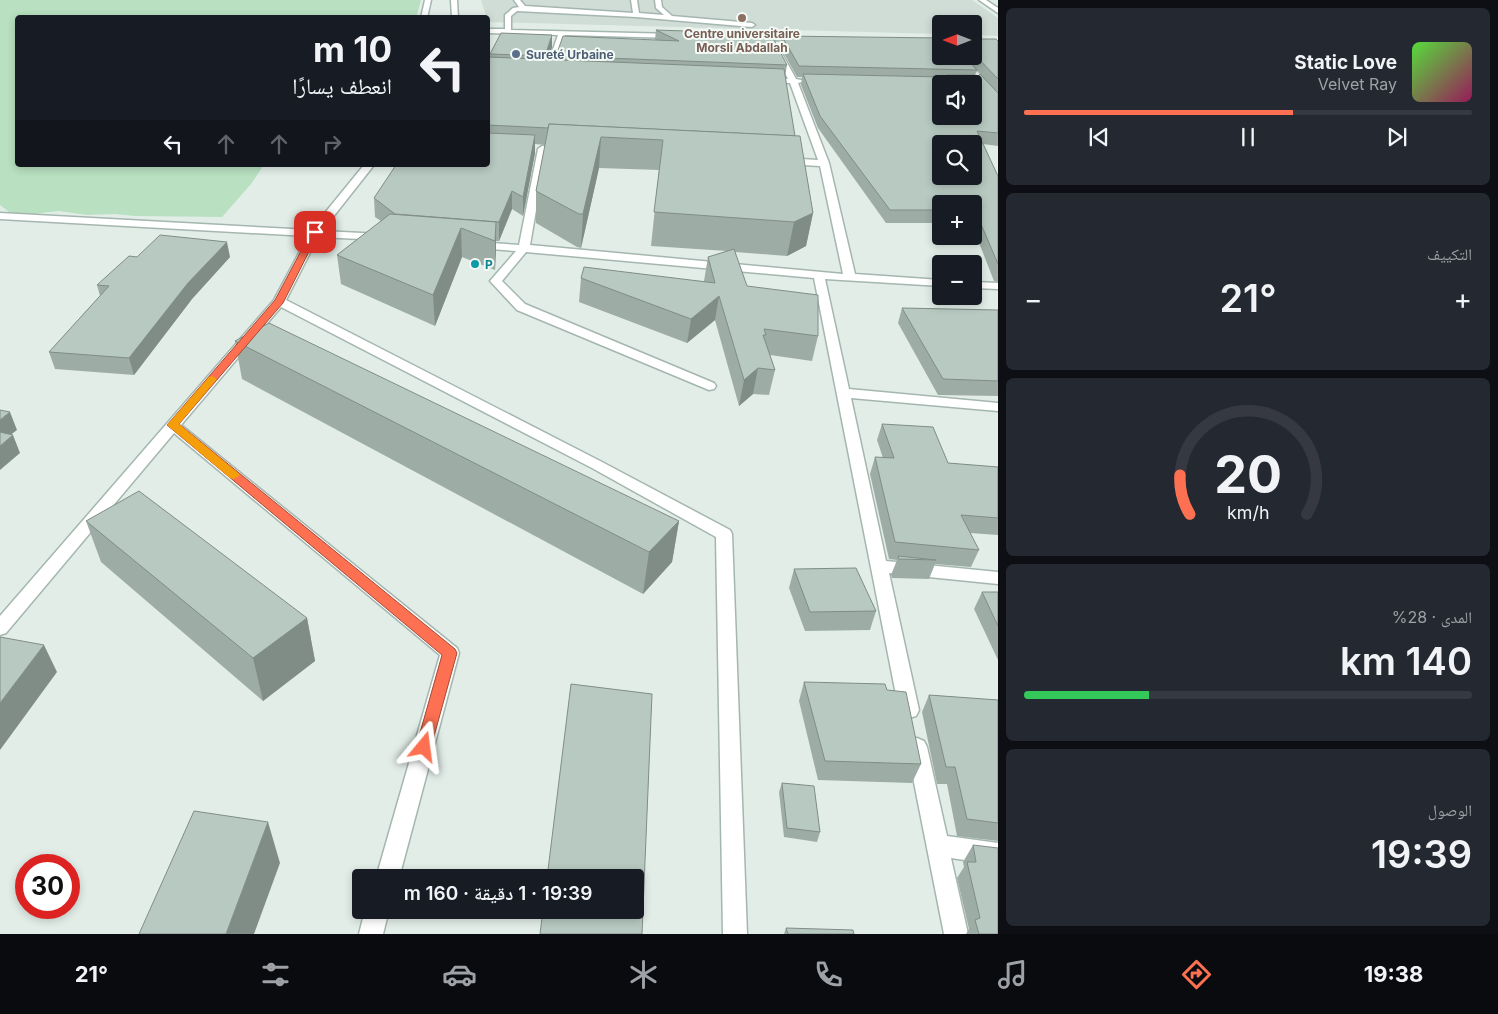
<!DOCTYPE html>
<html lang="ar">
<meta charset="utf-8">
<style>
:root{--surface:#171b24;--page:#242831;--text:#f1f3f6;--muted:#9ea1a6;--line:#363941;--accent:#fd7051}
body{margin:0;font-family:Inter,"Noto Naskh Arabic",sans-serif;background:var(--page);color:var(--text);direction:rtl;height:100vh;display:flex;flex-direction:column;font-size:19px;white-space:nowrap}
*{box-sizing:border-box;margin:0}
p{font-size:16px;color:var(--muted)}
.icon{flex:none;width:28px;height:28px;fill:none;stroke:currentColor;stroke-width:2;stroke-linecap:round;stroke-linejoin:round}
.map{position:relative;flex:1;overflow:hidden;direction:ltr}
.side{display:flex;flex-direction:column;gap:8px;padding:8px;background:#0d0f14;width:500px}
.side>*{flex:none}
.guide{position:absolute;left:15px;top:15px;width:475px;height:152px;border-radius:5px;box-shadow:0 2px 8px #0003;direction:rtl;background:#171b24;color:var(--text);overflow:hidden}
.needle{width:32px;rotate:270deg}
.buttons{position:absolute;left:932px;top:15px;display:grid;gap:10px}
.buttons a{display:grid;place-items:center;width:50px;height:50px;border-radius:5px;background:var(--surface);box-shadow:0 2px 8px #0003;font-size:25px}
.speed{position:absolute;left:15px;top:854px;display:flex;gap:10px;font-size:25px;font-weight:700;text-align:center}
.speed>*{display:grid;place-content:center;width:65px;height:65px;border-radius:50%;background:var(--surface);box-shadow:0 2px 8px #0003;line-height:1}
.speed .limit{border:8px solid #d22;background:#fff;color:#111}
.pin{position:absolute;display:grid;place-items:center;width:42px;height:42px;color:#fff;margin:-21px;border-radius:10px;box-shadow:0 2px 8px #0006}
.me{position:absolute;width:55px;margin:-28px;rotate:16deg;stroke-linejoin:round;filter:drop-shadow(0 0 4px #0008)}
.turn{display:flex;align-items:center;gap:18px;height:105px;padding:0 15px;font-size:22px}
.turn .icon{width:65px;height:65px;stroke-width:2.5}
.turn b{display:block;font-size:35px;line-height:42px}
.lanes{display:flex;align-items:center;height:48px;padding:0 15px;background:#0003;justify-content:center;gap:25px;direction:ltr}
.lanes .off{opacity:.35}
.big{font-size:38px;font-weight:600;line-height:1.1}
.side .widget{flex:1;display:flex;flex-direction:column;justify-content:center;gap:8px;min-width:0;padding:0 18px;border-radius:8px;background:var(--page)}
.side .dial{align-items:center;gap:0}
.dial svg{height:130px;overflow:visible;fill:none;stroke:var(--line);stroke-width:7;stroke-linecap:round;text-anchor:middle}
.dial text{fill:var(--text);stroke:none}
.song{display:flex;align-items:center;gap:15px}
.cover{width:60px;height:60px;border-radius:8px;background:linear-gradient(135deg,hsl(110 70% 55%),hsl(330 70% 35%))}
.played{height:5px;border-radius:2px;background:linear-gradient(90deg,var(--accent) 60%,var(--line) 60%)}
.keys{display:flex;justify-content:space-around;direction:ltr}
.heat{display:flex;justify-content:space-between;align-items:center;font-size:28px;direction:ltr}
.charge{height:8px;border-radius:4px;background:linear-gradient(90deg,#34c759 28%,var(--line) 0)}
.trip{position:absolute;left:352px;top:869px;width:292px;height:50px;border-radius:5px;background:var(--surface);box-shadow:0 2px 8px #0003;font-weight:600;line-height:50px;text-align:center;direction:rtl}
.dock{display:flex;height:80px;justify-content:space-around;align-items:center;background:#090b0e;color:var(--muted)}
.dock .icon{width:35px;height:35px}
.dock .current{color:var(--accent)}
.dock b{font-size:22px;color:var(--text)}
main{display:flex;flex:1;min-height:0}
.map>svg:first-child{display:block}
.built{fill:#d0ddd6}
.green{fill:#b9e0c1}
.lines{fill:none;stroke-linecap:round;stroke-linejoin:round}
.minor-casing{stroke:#a4b6af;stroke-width:3}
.minor{fill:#fff;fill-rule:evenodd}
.wall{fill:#9dada5;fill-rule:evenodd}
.shaded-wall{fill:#808d86}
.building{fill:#b7c9c0;stroke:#808d86;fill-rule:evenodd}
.route{fill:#fd7051;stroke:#a44935}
.slow{fill:#f59e0b}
.education-dot{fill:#8d6e63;stroke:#f3faf6;stroke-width:2}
.service-dot{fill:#5c6f8a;stroke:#f3faf6;stroke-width:2}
.culture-dot{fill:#0f9aa8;stroke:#f3faf6;stroke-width:2}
.labels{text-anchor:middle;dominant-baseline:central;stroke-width:4;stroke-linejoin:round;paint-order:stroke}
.far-education-label{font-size:12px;font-weight:bold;fill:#785e54;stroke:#f3faf6}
.far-service-label{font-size:12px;font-weight:bold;fill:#4e5e75;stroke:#f3faf6;text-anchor:start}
.far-culture-label{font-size:12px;font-weight:bold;fill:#0d838f;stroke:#f3faf6;text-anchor:start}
</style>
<main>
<section class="side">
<div class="widget">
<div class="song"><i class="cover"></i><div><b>Static Love</b><p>Velvet Ray</p></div></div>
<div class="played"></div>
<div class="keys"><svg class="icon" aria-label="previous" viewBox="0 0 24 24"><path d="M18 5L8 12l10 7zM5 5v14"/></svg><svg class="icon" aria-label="pause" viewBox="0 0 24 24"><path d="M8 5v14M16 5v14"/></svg><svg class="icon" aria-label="next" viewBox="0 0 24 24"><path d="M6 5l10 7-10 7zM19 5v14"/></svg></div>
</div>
<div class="widget"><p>التكييف</p>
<div class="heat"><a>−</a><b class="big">21°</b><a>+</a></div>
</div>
<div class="widget dial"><svg viewBox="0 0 100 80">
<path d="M14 69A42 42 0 1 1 86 69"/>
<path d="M14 69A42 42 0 0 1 8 45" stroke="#fd7051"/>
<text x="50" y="56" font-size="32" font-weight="700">20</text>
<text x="50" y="72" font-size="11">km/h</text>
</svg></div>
<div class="widget"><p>المدى · 28%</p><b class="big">140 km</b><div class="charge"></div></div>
<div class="widget"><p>الوصول</p><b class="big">19:39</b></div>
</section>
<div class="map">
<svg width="998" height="934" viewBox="0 0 998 934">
<rect width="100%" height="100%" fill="#e2ede8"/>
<!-- built -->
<polygon class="built" points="481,0 972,0 998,18 998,36 974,35 974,24 941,24 941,34 488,22"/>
<!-- green -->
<polygon class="green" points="0,0 421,0 416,18 18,18 18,165 264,165 251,184 222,217 135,216 116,214 87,215 59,211 25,215 9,212 0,205"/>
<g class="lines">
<defs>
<g id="minor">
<polygon points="425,0 431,0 427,18 421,18"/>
<polygon points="451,0 457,0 458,18 452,18"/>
<polygon points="514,0 520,0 525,6 633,13 631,0 637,0 639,13 664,15 656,8 655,0 661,0 662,7 672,16 752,23 755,25 752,27 636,17 517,11 511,16 511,30 675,34 678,36 675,38 565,35 553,72 549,74 545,72 558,35 488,33 488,29 505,29 505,15 513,8 519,7"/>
<polygon points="979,0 986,0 998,8 998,13"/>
<polygon points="753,36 800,37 803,39 800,41 751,39 751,37"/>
<polygon points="777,48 780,50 796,79 806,81 798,83 829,163 855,274 941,280 941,286 825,279 849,389 998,403 998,411 851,398 886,561 998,572 998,584 889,573 919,710 916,716 909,718 902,716 899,710 814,278 526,252 502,281 525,304 714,383 716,386 714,389 709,390 517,310 490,281 516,251 477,248 472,245 477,242 519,245 538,149 542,146 564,147 567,148 567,152 546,152 530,245 843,274 820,166 784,164 779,161 784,158 818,160 790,83 766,82 762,80 766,78 788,79 774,50"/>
<polygon points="364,165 374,165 322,231 382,234 387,237 382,240 318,237 286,300 602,462 730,530 732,534 747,934 723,934 716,537 592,468 281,307 181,425 457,648 459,653 399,878 376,878 440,655 174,433 6,633 0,635 0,616 274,300 308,236 0,219 0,213 311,230"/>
<polygon points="974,282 998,283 998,289 974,288"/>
<polygon points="917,738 924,741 927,747 947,836 998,843 998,865 951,858 968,934 944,934 907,747 910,741"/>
<polygon points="365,910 389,910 383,934 359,934"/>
</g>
</defs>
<!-- minor casing -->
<use href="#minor" class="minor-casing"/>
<!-- minor -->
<use href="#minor" class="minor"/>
</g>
<!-- wall -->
<g class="wall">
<polygon points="656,30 787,65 785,77 795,136 813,213 806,246 787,256 735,252 747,286 818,336 812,361 770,355 775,370 769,395 753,394 739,406 715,320 687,343 579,302 581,278 704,281 708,257 727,251 651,246 659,170 599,168 581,248 577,247 536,223 536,191 545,145 535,144 535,153 523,216 512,209 499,241 496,241 495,270 462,257 435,326 341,284 337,255 381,221 375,217 374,198 488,165 488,57 490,58 490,54 552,47 548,60 556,60 556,56 655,40"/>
<path d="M782,36l159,20h33v-17l24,2v105l-15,-2 15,32v106l-4,-1 -20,-51v-26h-33v19h-55l-68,-95 -17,-43 1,-8h-5l-17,-31zM977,71l3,3 -2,3 -3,-2z"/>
<polygon points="230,257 192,299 134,375 55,369 49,352 100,296 97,285"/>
<polygon points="902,308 998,310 998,396 938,395 898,323"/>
<polygon points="235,341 679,521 672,562 643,594 242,379"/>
<polygon points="882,424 948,463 998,467 998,535 970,533 979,550 971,567 935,564 929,579 892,578 891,575 897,560 889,559 870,474 875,457 883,458 877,440"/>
<polygon points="86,521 307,618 315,661 263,701 101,562"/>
<polygon points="794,569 876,611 870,630 805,631 789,588"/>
<polygon points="982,592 998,592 998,660 974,609"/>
<polygon points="804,682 887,690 921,764 912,783 818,780 799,701"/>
<polygon points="929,695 998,700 998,841 957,836 947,784 937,784 922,712"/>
<polygon points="782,783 820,832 817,842 784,837 779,792"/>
<polygon points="973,845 998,934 966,934 969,929 957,878 964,867 963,862"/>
<polygon points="786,928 854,934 784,934"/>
</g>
<!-- shaded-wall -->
<g class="shaded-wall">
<polygon points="552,35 552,47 545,68 545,56"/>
<polygon points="535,135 535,153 523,216 523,197"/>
<polygon points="601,137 599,168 581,248 583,214"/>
<polygon points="512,191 512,209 499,241 499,222"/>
<polygon points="813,213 806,246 787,256 794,222"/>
<polygon points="496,222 496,251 495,270 495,241"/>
<polygon points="461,228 462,257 435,326 433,295"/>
<polygon points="227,242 230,257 192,299 134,375 129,358 188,283"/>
<polygon points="719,296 715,320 687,343 691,319"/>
<polygon points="758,368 753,394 739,406 744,380"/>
<polygon points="10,412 17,430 0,443 0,420"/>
<polygon points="13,435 20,453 0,470 0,446"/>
<polygon points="679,521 672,562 643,594 649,552"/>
<polygon points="307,618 315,661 263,701 253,658"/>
<polygon points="44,645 57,672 0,750 0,703"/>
<polygon points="268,822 280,863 254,934 226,934"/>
</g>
<!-- building -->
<g class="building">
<polygon points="656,30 771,34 787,65 556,56 563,36 679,41"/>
<polygon points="501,33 552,35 545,56 490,54"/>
<polygon points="782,36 941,38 941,56 964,56 977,70 799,66"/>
<polygon points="974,39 996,39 998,41 998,79 974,54"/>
<polygon points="488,57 784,69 795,136 549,124 548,128 488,125"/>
<path d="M803,74l141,3 2,-2h29l3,2 2,-3 18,19v40l-21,-2 21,45v88l-23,-54h-1v-6h-33v6h-51l-70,-94zM941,84h33v32h-33zM941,144h33v32h-33z"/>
<polygon points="549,124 800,136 813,213 794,222 654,212 663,140 601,137 583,214 579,214 536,191"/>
<polygon points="488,133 535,135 523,197 512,191 499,222 395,214 374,198 396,165 488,165"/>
<polygon points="390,214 496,222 495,241 461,228 433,295 337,255"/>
<polygon points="160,235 227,242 188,283 129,358 49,352 109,286 97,285 129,256 137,257"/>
<polygon points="734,249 747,286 818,295 818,336 764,329 766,335 763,335 775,370 758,368 744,380 719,296 691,319 581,278 584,267 715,283 708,257"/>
<polygon points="902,308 998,310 998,381 943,379"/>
<polygon points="269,323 679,521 649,552 235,341"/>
<polygon points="0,410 10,412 0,420"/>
<polygon points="882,424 933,427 948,463 998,467 998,518 961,515 979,550 895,542 875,457 894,458"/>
<polygon points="0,432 13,435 0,446"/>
<polygon points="139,491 307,618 253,658 86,521"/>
<polygon points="898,556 936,560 899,559"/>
<polygon points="856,568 876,611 810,612 794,569"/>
<polygon points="982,592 998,592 998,626"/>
<polygon points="0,637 44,645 0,703"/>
<polygon points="804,682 885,684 887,690 906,692 921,764 825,761"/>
<polygon points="571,684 652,694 642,934 540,934 543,910 636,910 636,878 547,878"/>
<polygon points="929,695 998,700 998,823 967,819 955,767 946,767"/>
<polygon points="782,783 814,786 820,832 787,828"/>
<polygon points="194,811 268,822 226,934 139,934"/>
<polygon points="973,845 998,848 998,934 979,934 975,920 980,918 967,862 976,862"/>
<polygon points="786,928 853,930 854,934 788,934"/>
</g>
<!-- route -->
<polygon class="route" points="315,230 319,232 283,303 179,424 455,649 457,653 431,747 429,751 424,753 418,751 416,747 442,655 167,425 275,300 311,232"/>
<!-- slow -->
<polygon class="slow" points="212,376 217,379 179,424 238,473 240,475 234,479 230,478 167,425 209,377"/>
<!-- markers -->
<circle class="education-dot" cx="742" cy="18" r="5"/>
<circle class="service-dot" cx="516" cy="54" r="5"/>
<circle class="culture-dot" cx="475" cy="264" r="5"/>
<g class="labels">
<!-- far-education labels -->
<g class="far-education-label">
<text x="742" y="33">Centre universitaire<tspan x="742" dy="14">Morsli Abdallah</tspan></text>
</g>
<!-- far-service labels -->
<g class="far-service-label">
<text x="526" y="54">Sureté Urbaine</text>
</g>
<!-- far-culture labels -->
<g class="far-culture-label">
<text x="485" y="264">P</text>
</g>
</g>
</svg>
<div class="buttons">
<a><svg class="needle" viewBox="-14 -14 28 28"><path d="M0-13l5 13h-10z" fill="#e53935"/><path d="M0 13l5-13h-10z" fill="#9ea1a6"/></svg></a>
<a><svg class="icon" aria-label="sound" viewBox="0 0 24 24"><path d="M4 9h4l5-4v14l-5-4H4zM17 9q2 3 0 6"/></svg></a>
<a><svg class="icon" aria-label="search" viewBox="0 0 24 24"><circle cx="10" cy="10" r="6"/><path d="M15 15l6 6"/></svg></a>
<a>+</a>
<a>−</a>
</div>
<div class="speed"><div class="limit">30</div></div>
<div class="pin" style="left:315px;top:232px;background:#d93025"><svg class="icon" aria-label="arrive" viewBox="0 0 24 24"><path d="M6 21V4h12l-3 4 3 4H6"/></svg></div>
<svg class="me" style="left:424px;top:747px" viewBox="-20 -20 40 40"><path d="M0-17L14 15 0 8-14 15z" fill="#fd7051" stroke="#fff" stroke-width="4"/></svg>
<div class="trip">19:39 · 1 دقيقة · 160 m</div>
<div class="guide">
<div class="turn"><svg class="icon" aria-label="left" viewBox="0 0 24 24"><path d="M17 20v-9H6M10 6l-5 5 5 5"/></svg><div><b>10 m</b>انعطف يسارًا</div></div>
<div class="lanes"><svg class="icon" aria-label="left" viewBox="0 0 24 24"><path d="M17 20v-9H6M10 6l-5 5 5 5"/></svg><svg class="icon off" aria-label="ahead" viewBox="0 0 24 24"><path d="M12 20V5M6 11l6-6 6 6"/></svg><svg class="icon off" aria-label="ahead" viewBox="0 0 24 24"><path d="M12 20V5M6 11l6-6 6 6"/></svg><svg class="icon off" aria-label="right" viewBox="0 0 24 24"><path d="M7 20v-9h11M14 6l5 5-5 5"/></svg></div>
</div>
</div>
</main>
<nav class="dock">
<b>19:38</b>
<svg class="icon current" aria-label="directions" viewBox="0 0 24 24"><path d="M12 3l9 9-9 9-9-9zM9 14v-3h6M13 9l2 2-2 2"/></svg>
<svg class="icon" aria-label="music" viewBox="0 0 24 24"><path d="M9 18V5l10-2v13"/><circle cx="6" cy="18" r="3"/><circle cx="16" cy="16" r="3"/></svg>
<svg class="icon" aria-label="phone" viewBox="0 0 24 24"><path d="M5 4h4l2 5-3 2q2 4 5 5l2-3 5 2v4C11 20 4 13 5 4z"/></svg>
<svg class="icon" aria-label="climate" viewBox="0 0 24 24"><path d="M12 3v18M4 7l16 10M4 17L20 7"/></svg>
<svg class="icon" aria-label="car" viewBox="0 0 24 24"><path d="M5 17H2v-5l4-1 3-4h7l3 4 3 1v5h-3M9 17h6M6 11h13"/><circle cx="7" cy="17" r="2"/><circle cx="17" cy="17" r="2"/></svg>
<svg class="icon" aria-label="filters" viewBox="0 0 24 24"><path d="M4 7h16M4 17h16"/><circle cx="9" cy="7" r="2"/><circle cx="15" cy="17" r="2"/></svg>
<b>21°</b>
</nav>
